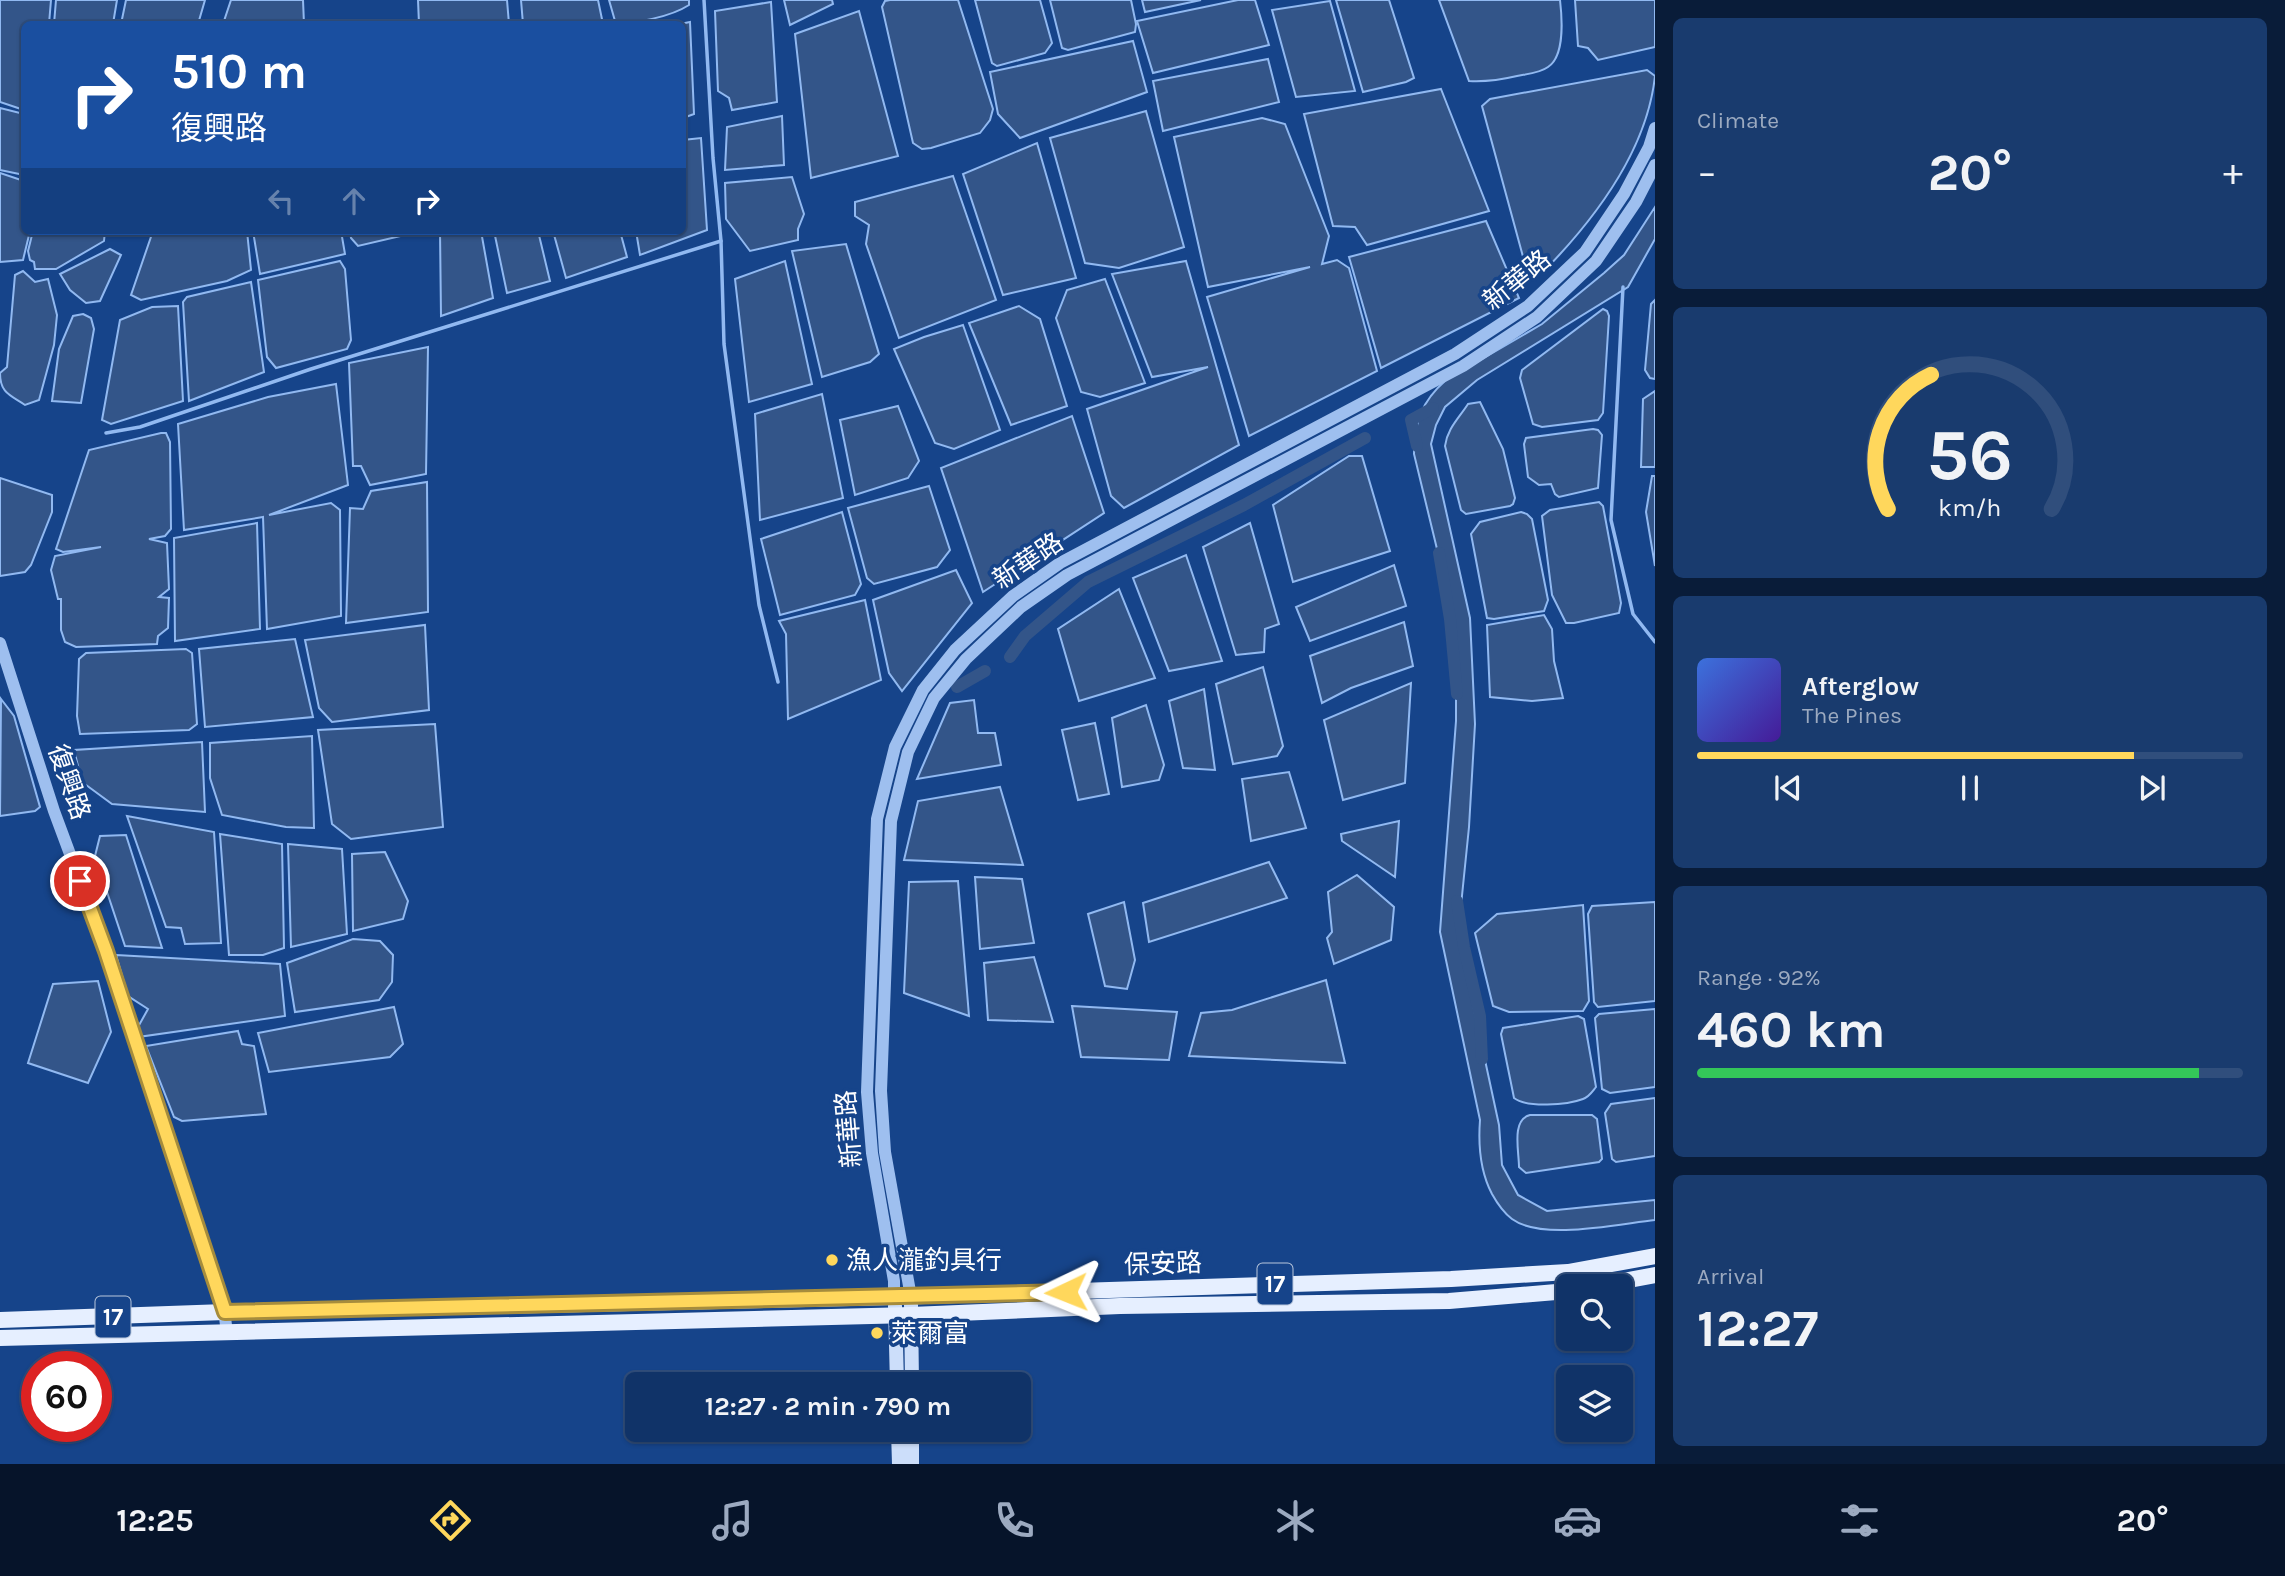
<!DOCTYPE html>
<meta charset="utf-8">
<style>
:root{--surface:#103368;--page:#193b6e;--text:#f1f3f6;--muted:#9caac0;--line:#304e7c;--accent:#ffd75c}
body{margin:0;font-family:Karla,"Noto Sans TC",sans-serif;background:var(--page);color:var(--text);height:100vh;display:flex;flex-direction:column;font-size:26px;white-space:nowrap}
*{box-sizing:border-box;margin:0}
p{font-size:23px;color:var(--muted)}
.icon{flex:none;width:38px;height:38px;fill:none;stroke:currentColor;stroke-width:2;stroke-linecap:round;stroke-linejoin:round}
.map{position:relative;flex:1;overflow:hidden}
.panel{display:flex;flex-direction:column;gap:18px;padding:18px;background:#091c39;width:630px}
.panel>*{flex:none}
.top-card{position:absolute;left:21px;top:21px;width:665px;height:214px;border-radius:10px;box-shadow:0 2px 5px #0004,0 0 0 2px var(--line);background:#1a4fa0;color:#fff;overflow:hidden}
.tools{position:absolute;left:1556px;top:1274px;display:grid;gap:14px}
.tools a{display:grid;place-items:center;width:77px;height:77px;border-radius:10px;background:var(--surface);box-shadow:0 2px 5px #0004,0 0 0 2px var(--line);font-size:35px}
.speed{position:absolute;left:21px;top:1351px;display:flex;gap:14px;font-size:35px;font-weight:700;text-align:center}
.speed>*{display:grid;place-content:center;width:91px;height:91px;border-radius:50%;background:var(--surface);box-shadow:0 2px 5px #0004,0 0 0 2px var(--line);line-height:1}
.speed .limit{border:10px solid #d22;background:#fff;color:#111}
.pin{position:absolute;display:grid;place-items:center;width:60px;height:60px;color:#fff;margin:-30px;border:4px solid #fff;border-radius:50%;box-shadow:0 2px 7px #0007}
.me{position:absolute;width:77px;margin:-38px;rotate:268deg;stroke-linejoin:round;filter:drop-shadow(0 0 5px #0008)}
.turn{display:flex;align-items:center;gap:24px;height:147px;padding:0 35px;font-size:32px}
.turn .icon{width:91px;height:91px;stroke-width:2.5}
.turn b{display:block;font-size:49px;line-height:60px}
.lanes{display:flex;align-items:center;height:66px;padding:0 35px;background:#0003;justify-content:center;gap:35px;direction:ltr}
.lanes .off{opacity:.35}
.big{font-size:52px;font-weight:700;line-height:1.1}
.panel .widget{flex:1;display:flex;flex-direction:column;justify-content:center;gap:10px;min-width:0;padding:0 24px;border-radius:10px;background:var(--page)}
.panel .dial{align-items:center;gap:0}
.dial svg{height:182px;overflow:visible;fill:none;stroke:var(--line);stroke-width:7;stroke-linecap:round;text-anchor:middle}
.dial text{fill:var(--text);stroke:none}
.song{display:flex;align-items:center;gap:21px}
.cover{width:84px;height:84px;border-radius:10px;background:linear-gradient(135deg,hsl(220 70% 55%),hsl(260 70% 35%))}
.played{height:7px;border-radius:4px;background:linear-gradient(90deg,var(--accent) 80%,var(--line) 80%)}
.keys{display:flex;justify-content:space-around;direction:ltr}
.heat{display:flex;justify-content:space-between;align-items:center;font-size:38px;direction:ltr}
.charge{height:10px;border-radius:5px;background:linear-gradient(90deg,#34c759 92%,var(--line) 0)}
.trip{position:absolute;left:625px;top:1372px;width:406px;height:70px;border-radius:10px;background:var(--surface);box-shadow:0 2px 5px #0004,0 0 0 2px var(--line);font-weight:700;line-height:70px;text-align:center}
.menu{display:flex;height:112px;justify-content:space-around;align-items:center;background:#06142a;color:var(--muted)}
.menu .icon{width:49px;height:49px}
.menu .current{color:var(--accent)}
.menu b{font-size:32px;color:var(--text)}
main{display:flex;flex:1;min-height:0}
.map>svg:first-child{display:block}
.water{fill:#335589;stroke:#91b9f1;stroke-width:2}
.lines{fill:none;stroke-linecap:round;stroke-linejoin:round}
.stream{stroke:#91b9f1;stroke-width:3.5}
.canal{stroke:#335589;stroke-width:12}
.tertiary{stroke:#9ebfef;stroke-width:12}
.secondary{stroke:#ccdefa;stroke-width:14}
.primary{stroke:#e6efff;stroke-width:16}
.route-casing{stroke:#a68c3c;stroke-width:18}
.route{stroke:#ffd75c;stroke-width:12}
.poi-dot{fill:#ffd75c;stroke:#16448a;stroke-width:2.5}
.labels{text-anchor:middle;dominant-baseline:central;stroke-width:7;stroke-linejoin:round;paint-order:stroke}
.shield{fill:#16448a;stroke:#b9c7dc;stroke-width:2}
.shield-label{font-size:24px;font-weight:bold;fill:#fff}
.street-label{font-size:26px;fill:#fff;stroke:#16448a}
.poi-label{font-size:26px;fill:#fff;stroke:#16448a;text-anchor:start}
</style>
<main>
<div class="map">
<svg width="1655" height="1464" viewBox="0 0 1655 1464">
<rect width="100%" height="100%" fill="#16448a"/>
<!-- water -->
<g class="water">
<polygon points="0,0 51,0 49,24 24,24 24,110 0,102"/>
<polygon points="56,0 117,0 113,24 54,24"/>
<polygon points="126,0 205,0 198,24 121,24"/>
<polygon points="231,0 303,0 304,24 223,24"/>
<polygon points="418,0 507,0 509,24 419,24"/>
<polygon points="521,0 598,0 603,24 523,24"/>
<path d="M609,0h80v5c-17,11 -54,20 -74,16z"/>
<polygon points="784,0 832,0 833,4 790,25"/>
<polygon points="890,0 958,0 993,109 990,120 980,133 931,148 922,149 913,143 882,7 885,1"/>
<polygon points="975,0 1040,0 1052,43 1045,53 997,66 992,63"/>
<polygon points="1050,0 1131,0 1136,24 1135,32 1068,50 1062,48"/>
<polygon points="1142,0 1201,0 1145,12"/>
<polygon points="1238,0 1255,0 1269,45 1153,73 1137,21"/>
<polygon points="1336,0 1389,0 1414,78 1406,82 1363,92"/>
<path d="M1439,0h121c2,17 5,56 -12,67 -8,6 -21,7 -31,9 -17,4 -30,6 -48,5z"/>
<polygon points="1575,0 1655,0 1655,47 1598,60 1588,48 1578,46"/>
<polygon points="1330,1 1355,91 1296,97 1272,10"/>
<polygon points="771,2 777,102 732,110 729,98 718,91 715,11"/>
<polygon points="859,11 898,156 811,178 795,34"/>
<polygon points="690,22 694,114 683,118 682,24 680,24"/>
<polygon points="1133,41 1147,92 1020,138 998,114 990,72"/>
<polygon points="1268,59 1279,102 1163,131 1153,81"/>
<path d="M1647,70l8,6c-8,74 -61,144 -111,195 -8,3 -13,-1 -19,-7l-43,-158 8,-7z"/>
<polygon points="1441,89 1489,211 1367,245 1355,227 1333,226 1304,114"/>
<polygon points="0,108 24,114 24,175 0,170"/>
<polygon points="1146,111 1184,247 1119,268 1085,263 1050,138"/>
<polygon points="782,116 784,165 725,170 727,127"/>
<polygon points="1262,118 1285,124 1329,236 1322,264 1337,260 1349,268 1377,371 1249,436 1207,297 1310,267 1208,287 1174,137"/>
<polygon points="701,138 707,230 640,255 636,231 682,231 683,140"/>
<polygon points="1037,143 1076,278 1003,295 963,174"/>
<polygon points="0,173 24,181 24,231 30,231 23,260 0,262"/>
<polygon points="953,176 996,300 899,338 866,244 869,225 855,216 855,202"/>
<polygon points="792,177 804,214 798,229 798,240 750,251 726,219 725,183"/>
<path d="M1655,207v32l-27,48 -151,93 -32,27 -9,18 -5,19 39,174 5,106 -6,103 -11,108 41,190 3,40 16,30 29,16 108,-11v20c-37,4 -113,21 -143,-1 -8,-6 -15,-16 -20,-25 -12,-23 -14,-48 -12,-74l-40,-188 16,-211v-84l-4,-26 -38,-157c0,-32 8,-53 32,-74l96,-56 62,-51 20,-18z"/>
<polygon points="1486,221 1519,298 1381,368 1349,257"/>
<polygon points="33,231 105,231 104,241 56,269 35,269 34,262 30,260 28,251"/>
<polygon points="153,231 247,231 251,270 227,281 141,300 131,295"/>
<polygon points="253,231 341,231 345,254 260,274"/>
<polygon points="350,231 422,231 358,246 351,238"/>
<polygon points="440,231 481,231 493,298 441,316"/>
<polygon points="494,231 538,231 550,281 507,293"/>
<polygon points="553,231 620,231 627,257 566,278"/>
<polygon points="846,244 879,354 870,362 822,377 792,251"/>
<polygon points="110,249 121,255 100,301 86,303 70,290 60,274"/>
<polygon points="340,261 345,269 351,340 347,349 276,368 267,357 258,280"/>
<polygon points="785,261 812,384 749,402 735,279"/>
<polygon points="1186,261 1239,445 1124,508 1111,496 1087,409 1208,367 1152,377 1112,274"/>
<path d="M23,271l12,11 13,-3 9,36 -3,30 -15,55 -14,5c-15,-10 -25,-12 -25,-32l7,-6 8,-92z"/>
<polygon points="1105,279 1145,383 1100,397 1081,392 1056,318 1067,290"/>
<polygon points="251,282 264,372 189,401 183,302 187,297"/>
<polygon points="1655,300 1655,379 1650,378 1645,370 1651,304"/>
<polygon points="178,306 183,401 111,424 102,420 120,320 152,307"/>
<polygon points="1019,306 1040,319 1067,406 1011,425 969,323"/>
<polygon points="1603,309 1607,311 1609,316 1603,413 1598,420 1542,427 1533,424 1520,378 1522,370"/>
<polygon points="83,314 91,318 94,329 81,403 52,401 59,349 73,316"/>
<polygon points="963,325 1000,430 954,449 935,443 894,349 924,337"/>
<polygon points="428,347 426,474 370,485 361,466 353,466 349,363"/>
<polygon points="336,384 348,485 269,515 331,503 340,510 341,616 267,629 263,517 184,530 178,424 268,397"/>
<polygon points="1655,391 1655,467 1641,467 1643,399"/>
<polygon points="822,394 843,498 760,520 755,414"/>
<path d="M1480,402l23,47 12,49 -2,6 -3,2 -44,8 -5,-4 -16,-64c2,-17 14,-28 23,-42z"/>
<polygon points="898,406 919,461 908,478 855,495 840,420"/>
<polygon points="1072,416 1104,513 983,592 941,468"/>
<polygon points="1593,429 1598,430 1602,435 1598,488 1559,497 1555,494 1551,484 1539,485 1528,477 1524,444 1526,438"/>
<polygon points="161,433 166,433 170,442 171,529 165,536 149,539 167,543 169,589 159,597 169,598 168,628 158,636 157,644 76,647 65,642 61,630 61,599 58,599 51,570 55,556 101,547 63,552 56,549 89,450"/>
<polygon points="1349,456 1362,456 1390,551 1293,582 1273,505"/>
<polygon points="1652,476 1655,476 1655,566 1646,512"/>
<polygon points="0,478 52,495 52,512 31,565 25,572 0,576"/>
<polygon points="427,482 428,612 346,623 350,508 363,509 371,491"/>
<polygon points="929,486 950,550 937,567 874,584 867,578 848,508"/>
<polygon points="1599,502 1603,506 1621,603 1619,613 1574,623 1566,623 1552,595 1542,516 1550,510"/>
<polygon points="842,512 861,584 855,595 780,615 761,539"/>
<polygon points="1521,512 1527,514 1532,519 1548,600 1544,611 1494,619 1487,618 1471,534 1480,522"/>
<polygon points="257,523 260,629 175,641 174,538"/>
<polygon points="1250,523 1279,624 1265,629 1264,652 1236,655 1203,547"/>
<polygon points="1186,555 1222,661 1169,671 1133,578"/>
<polygon points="1394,565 1406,606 1310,641 1296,607"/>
<polygon points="956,570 972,603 902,691 889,673 873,600"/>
<polygon points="1119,589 1155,678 1079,701 1058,629"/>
<polygon points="865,600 881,680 788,719 786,634 779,621"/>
<polygon points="1544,615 1552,629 1554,661 1563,698 1532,701 1490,697 1487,625"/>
<polygon points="1404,622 1413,666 1351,688 1322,703 1310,656"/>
<polygon points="425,625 429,710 332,722 319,708 305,640"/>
<polygon points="295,639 313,717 205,727 199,649"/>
<polygon points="186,649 192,653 197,724 189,730 80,734 77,716 79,659 86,653"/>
<polygon points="1263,667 1283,746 1277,756 1233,764 1216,684"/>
<polygon points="1411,683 1405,783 1343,800 1324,720"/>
<polygon points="1204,689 1215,770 1183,768 1169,701"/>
<polygon points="1,699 14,716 40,807 35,811 0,816"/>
<polygon points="974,700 978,733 995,733 1001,765 917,779 950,703"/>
<polygon points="1146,705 1164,765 1159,780 1122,787 1112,718"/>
<polygon points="1095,723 1109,794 1078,800 1062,730"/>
<polygon points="435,724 443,827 351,839 332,824 318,730"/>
<polygon points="312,736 314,828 286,827 222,815 210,778 210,743"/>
<polygon points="202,742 205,812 112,804 82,782 74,750"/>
<polygon points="1289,772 1306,828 1251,841 1242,779"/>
<polygon points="1000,787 1023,865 904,860 918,801"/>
<polygon points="127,816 214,832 221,943 185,944 181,928 166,927"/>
<polygon points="1399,821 1395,877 1342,841 1341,834"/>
<polygon points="220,834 282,844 284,948 263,955 229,955"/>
<polygon points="126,835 162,948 125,946 95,856 100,836"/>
<polygon points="288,844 342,849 347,934 291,947"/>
<polygon points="385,852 408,901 403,919 353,931 352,854"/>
<polygon points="1269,862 1287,898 1149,942 1143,903"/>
<polygon points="1357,875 1394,907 1391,940 1334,964 1327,938 1332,932 1328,892"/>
<polygon points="975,877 1022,879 1034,943 980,949"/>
<polygon points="958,881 969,1016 904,993 909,882"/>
<polygon points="1124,902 1135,960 1127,989 1105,986 1088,914"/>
<polygon points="1655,902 1655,1001 1598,1007 1594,1002 1588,914 1592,906"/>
<polygon points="1583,905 1589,1001 1583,1011 1509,1012 1493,1006 1475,933 1497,914"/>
<polygon points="353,939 380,941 393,955 392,982 379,1000 295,1012 287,963"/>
<polygon points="116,955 280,964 285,1016 138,1037 138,1027 148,1009 128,996"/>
<polygon points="1034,957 1053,1022 988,1020 984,963"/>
<polygon points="1326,980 1345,1063 1189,1056 1201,1013 1232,1010"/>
<polygon points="98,981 111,1032 88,1083 28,1063 53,984"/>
<polygon points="1072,1006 1177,1012 1169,1060 1081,1057"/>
<polygon points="394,1007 403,1044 390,1057 269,1072 258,1033"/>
<polygon points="1655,1009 1655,1087 1610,1093 1602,1089 1595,1018 1599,1014"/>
<path d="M1578,1016l6,3 12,68c-4,5 -7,10 -13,12 -16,6 -56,9 -69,-1l-13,-64 2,-6z"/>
<polygon points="238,1031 242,1044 254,1046 266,1114 182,1121 174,1117 146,1046"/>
<polygon points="1655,1098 1655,1156 1616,1162 1612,1159 1605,1113 1611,1104"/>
<path d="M1530,1115h62l5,4 5,40 -3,3 -73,11 -7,-6c0,-16 -8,-47 11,-52z"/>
</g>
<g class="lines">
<!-- stream -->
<g class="stream">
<polyline points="704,0 713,158 721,241 724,344 759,605 778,682"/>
<polyline points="1623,287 1611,520 1633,614 1655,642"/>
<polyline points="106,433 140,427 311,369 721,241"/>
</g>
<!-- canal -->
<g class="canal">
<polyline points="1417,446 1411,420 1433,408"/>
<polyline points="1439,553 1450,619 1457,694"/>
<polyline points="1010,657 1025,636 1088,582 1244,505 1365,438"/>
<polyline points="957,687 985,671"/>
<polyline points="1457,901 1464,947 1480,1016 1482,1059"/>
</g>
<!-- tertiary -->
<g class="tertiary">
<polyline points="0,643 54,811 106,951 223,1300 227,1334"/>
<polyline points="894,1297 894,1281 872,1153 867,1092 877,819 895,747 923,690 955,650 1013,596 1060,563 1455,354 1528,306 1585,252 1624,194 1649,147 1655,128"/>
<polyline points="911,1297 885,1152 881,1091 891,821 908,752 934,698 966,659 1021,607 1067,575 1463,366 1537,317 1596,261 1636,202 1655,165"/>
</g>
<!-- secondary -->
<g class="secondary">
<polyline points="911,1305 912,1384"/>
<polyline points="895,1306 897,1384"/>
<polyline points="898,1430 899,1464"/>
<polyline points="912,1430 912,1464"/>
</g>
<!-- primary -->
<g class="primary">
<polyline points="1597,1286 1655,1275"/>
<polyline points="0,1320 225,1312 894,1297 1451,1279 1568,1272 1655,1256"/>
<polyline points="0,1338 911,1315 1120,1306 1449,1301 1568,1291"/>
</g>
</g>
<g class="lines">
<defs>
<polyline id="route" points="80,881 106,951 225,1312 1066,1292"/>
</defs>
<!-- route casing -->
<use href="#route" class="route-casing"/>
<!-- route -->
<use href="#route" class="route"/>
</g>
<!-- markers -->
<g class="poi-dot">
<circle cx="832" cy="1260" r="7"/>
<circle cx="877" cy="1333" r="7"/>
</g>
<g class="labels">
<!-- shield labels -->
<g class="shield">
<rect x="1257.5" y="1263.5" width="35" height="41" rx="5"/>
<rect x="95.5" y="1296.5" width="35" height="41" rx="5"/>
</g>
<g class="shield-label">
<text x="1275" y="1284">17</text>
<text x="113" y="1317">17</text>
</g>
<!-- street labels -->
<g class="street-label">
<text transform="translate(1517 280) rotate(-39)">新華路</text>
<text transform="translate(1028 561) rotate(-34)">新華路</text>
<text transform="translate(69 782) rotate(71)">復興路</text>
<text transform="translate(849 1129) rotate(-95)">新華路</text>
<text transform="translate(1163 1264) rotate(-2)">保安路</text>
</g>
<!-- poi labels -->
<g class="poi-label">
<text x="846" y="1260">漁人瀧釣具行</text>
<text x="891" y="1333">萊爾富</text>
</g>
</g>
</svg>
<div class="tools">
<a><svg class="icon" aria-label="search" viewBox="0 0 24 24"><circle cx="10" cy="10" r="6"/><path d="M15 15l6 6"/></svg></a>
<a><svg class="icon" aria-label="layers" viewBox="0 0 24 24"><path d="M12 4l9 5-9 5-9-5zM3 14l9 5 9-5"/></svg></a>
</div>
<div class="speed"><div class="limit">60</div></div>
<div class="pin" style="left:80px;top:881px;background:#d93025"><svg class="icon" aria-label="arrive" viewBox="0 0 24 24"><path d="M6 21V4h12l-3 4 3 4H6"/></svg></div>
<svg class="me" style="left:1066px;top:1292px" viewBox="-20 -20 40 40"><path d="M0-17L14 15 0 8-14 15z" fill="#ffd75c" stroke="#fff" stroke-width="4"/></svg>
<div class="trip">12:27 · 2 min · 790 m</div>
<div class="top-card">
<div class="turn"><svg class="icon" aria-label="right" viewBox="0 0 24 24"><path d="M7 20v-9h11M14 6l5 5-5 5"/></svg><div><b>510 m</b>復興路</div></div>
<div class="lanes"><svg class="icon off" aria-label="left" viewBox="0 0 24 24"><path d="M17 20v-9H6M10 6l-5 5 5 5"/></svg><svg class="icon off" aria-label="ahead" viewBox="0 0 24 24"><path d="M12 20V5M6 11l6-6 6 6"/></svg><svg class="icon" aria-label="right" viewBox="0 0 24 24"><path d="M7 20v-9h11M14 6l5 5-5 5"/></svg></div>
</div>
</div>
<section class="panel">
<div class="widget"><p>Climate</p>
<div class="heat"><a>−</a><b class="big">20°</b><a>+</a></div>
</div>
<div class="widget dial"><svg viewBox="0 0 100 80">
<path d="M14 69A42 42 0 1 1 86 69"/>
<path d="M14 69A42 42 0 0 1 33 10" stroke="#ffd75c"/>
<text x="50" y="56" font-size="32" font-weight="700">56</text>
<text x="50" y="72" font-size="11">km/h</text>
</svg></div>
<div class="widget">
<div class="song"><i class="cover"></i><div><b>Afterglow</b><p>The Pines</p></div></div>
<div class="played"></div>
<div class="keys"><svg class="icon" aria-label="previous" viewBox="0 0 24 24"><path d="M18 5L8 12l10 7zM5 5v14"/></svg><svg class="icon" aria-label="pause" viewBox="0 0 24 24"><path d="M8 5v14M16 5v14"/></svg><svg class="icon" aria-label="next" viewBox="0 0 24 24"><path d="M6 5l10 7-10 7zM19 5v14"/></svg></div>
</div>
<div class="widget"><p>Range · 92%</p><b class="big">460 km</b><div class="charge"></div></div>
<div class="widget"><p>Arrival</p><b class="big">12:27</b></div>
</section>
</main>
<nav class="menu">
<b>12:25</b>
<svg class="icon current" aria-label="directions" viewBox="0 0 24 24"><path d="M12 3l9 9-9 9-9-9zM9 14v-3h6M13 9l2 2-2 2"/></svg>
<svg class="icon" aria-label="music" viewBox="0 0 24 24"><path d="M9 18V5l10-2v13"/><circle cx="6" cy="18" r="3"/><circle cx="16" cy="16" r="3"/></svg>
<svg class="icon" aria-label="phone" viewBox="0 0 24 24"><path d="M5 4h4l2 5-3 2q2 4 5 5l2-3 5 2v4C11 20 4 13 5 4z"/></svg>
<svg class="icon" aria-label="climate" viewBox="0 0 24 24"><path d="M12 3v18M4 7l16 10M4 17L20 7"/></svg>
<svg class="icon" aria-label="car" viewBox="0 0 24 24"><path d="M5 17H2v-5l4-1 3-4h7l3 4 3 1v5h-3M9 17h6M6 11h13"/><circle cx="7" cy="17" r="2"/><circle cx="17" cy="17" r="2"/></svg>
<svg class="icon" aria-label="filters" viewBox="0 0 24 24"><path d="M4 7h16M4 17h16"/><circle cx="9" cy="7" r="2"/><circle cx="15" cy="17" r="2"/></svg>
<b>20°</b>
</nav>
